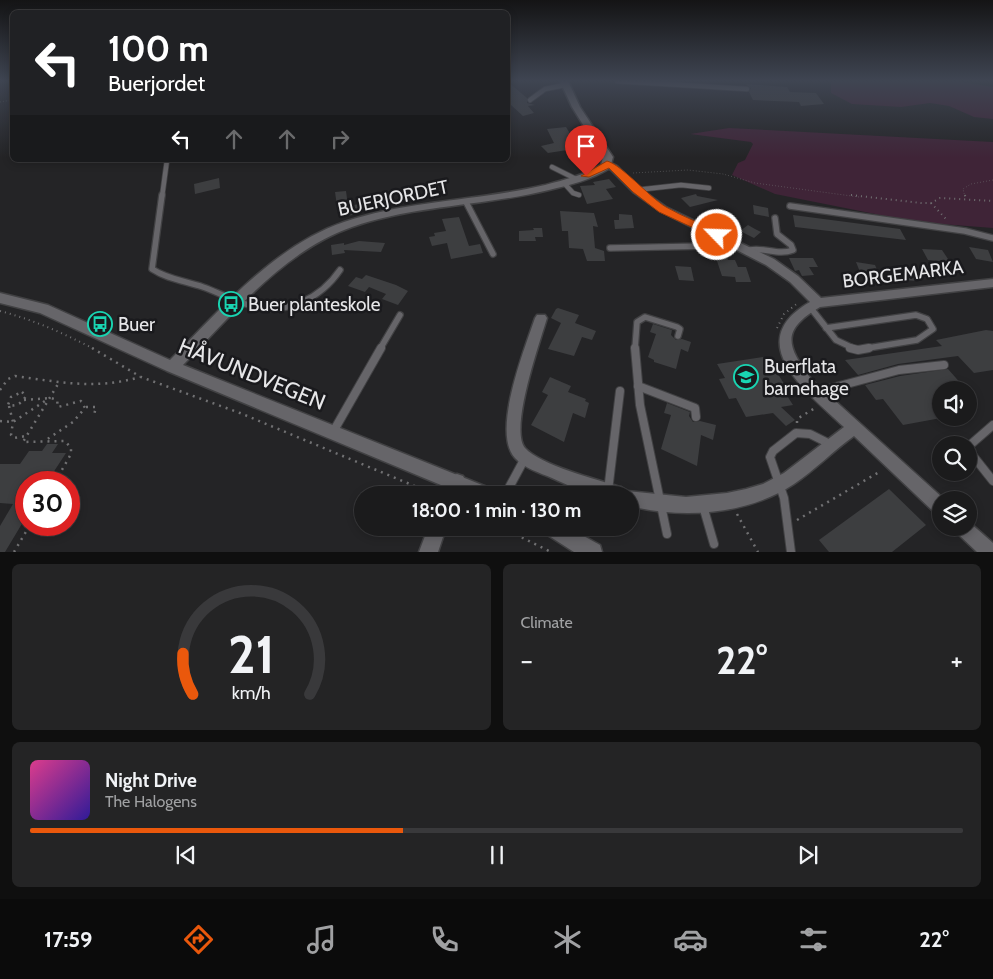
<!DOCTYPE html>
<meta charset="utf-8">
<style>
:root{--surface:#1b1b1c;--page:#242425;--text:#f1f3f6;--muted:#a0a1a3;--line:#39393b;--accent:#ea580c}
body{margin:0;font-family:Cabin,sans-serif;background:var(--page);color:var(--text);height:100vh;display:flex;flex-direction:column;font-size:19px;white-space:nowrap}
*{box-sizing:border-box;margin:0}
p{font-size:16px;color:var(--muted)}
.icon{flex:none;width:28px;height:28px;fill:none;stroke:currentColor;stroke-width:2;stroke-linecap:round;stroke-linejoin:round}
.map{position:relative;height:552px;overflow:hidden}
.side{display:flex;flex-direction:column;gap:12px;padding:12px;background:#0f0f0f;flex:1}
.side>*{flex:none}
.top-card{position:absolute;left:10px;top:10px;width:500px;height:152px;border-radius:8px;box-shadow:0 2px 8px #0003,0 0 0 1px var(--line);background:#202124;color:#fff;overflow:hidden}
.controls{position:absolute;left:932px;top:381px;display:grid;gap:10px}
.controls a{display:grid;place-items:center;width:45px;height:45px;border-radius:50%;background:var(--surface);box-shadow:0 2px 8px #0003,0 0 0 1px var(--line);font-size:25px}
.speed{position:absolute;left:15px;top:471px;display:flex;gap:10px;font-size:25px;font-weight:700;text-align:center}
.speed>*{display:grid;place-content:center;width:65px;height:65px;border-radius:50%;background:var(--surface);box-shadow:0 2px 8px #0003,0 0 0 1px var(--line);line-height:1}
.speed .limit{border:8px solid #d22;background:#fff;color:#111}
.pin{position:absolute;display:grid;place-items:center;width:42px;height:42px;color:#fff;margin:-51px -21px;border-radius:50% 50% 50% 0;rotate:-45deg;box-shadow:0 0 5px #0007}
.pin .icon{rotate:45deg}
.me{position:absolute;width:55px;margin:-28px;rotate:294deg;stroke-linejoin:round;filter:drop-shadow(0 0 4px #0008)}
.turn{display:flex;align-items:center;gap:18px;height:105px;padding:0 15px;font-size:22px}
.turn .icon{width:65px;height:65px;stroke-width:2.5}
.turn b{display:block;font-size:35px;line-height:42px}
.lanes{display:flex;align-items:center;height:48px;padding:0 15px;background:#0003;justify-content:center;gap:25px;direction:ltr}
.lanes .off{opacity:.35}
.big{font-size:38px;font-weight:700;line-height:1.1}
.side .widget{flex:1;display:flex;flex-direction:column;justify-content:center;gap:8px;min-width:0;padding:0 18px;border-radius:8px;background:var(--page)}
.side .dial{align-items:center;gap:0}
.dial svg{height:130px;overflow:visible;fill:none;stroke:var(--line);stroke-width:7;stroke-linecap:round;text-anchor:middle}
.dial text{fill:var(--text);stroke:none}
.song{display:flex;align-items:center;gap:15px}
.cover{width:60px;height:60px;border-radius:8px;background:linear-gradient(135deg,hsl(330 70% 55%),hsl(250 70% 35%))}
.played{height:5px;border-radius:2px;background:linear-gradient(90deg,var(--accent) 40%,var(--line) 40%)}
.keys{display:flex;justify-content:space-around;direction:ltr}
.heat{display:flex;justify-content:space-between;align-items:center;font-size:28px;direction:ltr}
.side .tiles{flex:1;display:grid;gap:12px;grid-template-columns:1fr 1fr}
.widget:last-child{grid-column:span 2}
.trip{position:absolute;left:354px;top:486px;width:285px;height:50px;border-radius:25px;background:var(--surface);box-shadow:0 2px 8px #0003,0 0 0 1px var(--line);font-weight:700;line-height:50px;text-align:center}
.menu{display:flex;height:80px;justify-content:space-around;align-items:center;background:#0b0b0b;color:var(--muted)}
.menu .icon{width:35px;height:35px}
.menu .selected{color:var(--accent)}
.menu b{font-size:22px;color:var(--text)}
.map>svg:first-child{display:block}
.green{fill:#3f2437}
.building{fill:#3d3e40}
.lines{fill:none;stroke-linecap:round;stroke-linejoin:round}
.service-far2-casing{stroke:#414143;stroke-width:6}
.service-far1-casing{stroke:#414143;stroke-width:8}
.service-casing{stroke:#414143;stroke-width:10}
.minor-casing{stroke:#414143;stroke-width:3}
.tertiary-casing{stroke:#414143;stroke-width:3}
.secondary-casing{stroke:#414143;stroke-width:3}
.path-far2{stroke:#717173;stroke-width:1;stroke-dasharray:0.5 2.5;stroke-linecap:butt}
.path-far1{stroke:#717173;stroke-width:2;stroke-dasharray:1 4;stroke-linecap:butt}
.path{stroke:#717173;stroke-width:2.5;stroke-dasharray:2 5;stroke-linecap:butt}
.service-far2{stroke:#666569;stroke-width:4.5}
.service-far1{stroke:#666569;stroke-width:5.5}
.service{stroke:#666569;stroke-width:8}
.minor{fill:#666569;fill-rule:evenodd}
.tertiary{fill:#666569;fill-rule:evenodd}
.secondary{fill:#666569;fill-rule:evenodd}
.route{fill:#ea580c;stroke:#983908}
.labels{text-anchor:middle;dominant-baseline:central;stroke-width:5;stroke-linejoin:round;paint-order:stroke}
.street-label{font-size:19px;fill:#e6e6e8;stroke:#1a1a1d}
.poi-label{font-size:19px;fill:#e6e6e8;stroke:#1a1a1d;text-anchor:start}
.near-street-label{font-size:22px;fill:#e6e6e8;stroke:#1a1a1d}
</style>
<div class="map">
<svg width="993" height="552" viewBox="0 0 993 552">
<rect width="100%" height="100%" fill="#242426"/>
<!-- green -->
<g class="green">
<polygon points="831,81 956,81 993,87 993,119 974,117 949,106 930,103 901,107 852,104 831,93"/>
<polygon points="729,128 993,142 993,228 915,222 775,194 732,175 738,163 745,160 753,144 751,142 690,134"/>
</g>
<!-- building -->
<g class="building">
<polygon points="508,82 527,98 527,103 535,105 528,106 534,113 523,116 511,105 508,106"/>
<polygon points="745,84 787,87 790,92 816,93 824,104 801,106 799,102 753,100 749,92 751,88"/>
<polygon points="566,127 577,145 572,146 574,149 548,153 541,146 554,143 547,129"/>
<polygon points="219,178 220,188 195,194 194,184"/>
<polygon points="609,179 616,187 606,189 613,199 587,204 580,186 595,185 593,182"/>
<polygon points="346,191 348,206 359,204 361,213 343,217 342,212 338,213 335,192"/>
<polygon points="696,194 697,196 718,200 690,207 681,198"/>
<polygon points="753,205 768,208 769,217 754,214"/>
<polygon points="560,211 594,213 598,227 593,226 595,248 604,251 605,261 587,261 583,249 569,248 568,231 562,231"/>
<polygon points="619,214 632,215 634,228 615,229 614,220 619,220"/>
<polygon points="793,215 900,229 906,240 795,227"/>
<polygon points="459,217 469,246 480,244 483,253 451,259 447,243 432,246 429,237 435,236 434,233 446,231 442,219"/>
<polygon points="748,225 755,229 761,232 754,238 740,231"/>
<polygon points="533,228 542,228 543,237 535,237 536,241 519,241 519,231 534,230"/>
<polygon points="359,241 385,243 381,252 344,250 345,253 332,255 331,245 344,243 344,245"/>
<polygon points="969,247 988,250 993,262 976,259"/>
<polygon points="723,248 728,260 735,260 738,267 746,267 751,282 736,282 735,277 722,276 713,249"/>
<polygon points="922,249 942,250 950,262 928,260"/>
<polygon points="789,258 813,258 818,267 809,267 814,275 802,276 799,270 795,271"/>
<polygon points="856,262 875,265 879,274 860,272"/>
<polygon points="675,266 691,267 694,281 679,280"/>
<polygon points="888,268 909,268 916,281 894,279"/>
<polygon points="366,275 396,285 408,291 398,305 382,299 386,294 369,287 365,292 348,286 356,277 362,279"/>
<polygon points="558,308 579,315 575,323 596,331 592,340 582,337 574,356 548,349 561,323 551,318 556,309"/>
<polygon points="653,324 672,330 671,335 676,340 682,339 691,342 688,352 681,349 676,369 654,362 654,360 648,357 656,334 650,332"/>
<polygon points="986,330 993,331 993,370 974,373 958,356 898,364 858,375 845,360 942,346 936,340"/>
<polygon points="763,357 772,371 776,371 788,390 784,391 793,405 781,407 795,420 786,426 773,413 746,417 736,398 729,399 719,379 725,378 717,364"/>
<polygon points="948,369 963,386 956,387 959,390 941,390 941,418 903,425 883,399 876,400 865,385 900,376"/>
<polygon points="550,377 571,386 568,392 586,399 585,401 589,403 585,418 573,413 564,442 531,425 548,395 542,392"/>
<polygon points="667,403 690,412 689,416 693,422 700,421 716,425 713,440 701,435 697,466 661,449 671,415 664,413"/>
<polygon points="47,444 58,444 52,453 66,453 47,482 26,482 26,517 5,552 0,552 0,526 13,504 0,503 0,464 20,464 29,451 42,451"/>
<polygon points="889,489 926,525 892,552 829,552 819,540"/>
</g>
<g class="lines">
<defs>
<g id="service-far2">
<polyline points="617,81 747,89"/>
<polyline points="530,100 545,89 565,85"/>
<polyline points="552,167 576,179"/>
<polyline points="564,183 573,193 579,195"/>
<polyline points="636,190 681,185 709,188"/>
<polyline points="162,197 167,160"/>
</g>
<g id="service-far1">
<path d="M162,195l-10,74c15,10 33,12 51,18 17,6 32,15 50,19 34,9 68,-8 87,-36"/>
<polyline points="466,202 493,254"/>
<polyline points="790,206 965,231 993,238"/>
<polyline points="610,248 707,246 721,243 726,239"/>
<path d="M750,250c15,-3 28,6 43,0l-2,-5 -14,-11 -2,-16"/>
<polyline points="810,307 836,340 855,349"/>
<polyline points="826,328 916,315 927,319 933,329 917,340 862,349"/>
<polyline points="380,349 400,315"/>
<polyline points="635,349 637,322 645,317 677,327 680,329 678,336"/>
</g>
<g id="service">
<polyline points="635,348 640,405 667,534"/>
<polyline points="850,348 858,350 869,348"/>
<polyline points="638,386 695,408 696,417"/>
<polyline points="819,395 828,389 899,370 944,365"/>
<polyline points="993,425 970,445 970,452 993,481"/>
<polyline points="333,432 381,348"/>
<polyline points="608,491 620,391"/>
<polyline points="505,495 525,458"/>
<polyline points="703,506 714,544"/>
<polyline points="791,552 784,498 770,457 773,451 796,433 810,434 830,444"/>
</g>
<g id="minor">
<path d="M607,161l10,5 22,22 27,19 108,52 24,17 23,22 172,-19v8l-173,20c-39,23 -34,38 -9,72l134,121h-4v15l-6,-2 -81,-77c-21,15 -39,34 -60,48 -47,31 -111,35 -164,22v-11c-10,0 -21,1 -31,0 -15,-1 -33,-11 -47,-17 -12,-5 -28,-10 -37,-20 -24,-26 10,-110 20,-140l2,-3h8l2,3c-7,24 -38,111 -22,130 15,17 73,32 96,39l6,4 59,6 41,-4 19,-4 17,-5 21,-11 60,-46c-36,-34 -104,-85 -34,-125l-20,-20 -24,-17 -106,-54 -27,-19 -22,-22 -7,-4v-4z"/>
<polygon points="969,522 993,543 993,552 977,552 958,534 956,528 969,528"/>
</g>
<g id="tertiary">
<polygon points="457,474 463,476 466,482 460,495 442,495 451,476"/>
<polygon points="428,528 446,528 438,552 419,552"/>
</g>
<g id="secondary">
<path d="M560,81h8l12,26 33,50 -3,11c-19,12 -40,17 -61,22 -65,16 -134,15 -197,37 -69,24 -120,88 -169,138l309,124 3,6h-30l-298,-124 -127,-58 -40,-10v-10l48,12 122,55c51,-51 104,-114 174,-138 65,-22 134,-21 201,-37 19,-5 39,-10 56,-20l2,-8 -31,-50z"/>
<polygon points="543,528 569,528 600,545 602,552 574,552 546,534"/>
</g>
</defs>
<!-- service-far2 casing -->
<use href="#service-far2" class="service-far2-casing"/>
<!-- service-far1 casing -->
<use href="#service-far1" class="service-far1-casing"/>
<!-- service casing -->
<use href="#service" class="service-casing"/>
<!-- minor casing -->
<use href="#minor" class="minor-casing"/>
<!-- tertiary casing -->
<use href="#tertiary" class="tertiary-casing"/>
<!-- secondary casing -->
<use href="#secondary" class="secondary-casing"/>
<!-- path-far2 -->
<g class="path-far2">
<polyline points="0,102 12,100"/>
<polyline points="633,173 688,170 723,174 755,183 859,197"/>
<polyline points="965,197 963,189 971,184 993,180"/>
</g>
<!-- path-far1 -->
<g class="path-far1">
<polyline points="851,195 921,203 931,203 940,198 993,201"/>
<polyline points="965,195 966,199"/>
<polyline points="931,203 946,219"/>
<path d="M0,311c34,9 63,22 94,38"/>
<polyline points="777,328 784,314 799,302"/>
</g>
<!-- path -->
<g class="path">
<polyline points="92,348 141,377 240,413 436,495"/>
<path d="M0,390l8,-11 7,-3c45,6 80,14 125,1"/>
<path d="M22,392l4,4c-4,7 -10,11 -18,9l3,-8z"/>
<polyline points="24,400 51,398 57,400 58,407 81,401 85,408 73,422 46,440"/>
<polyline points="9,406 13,422 11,435 14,438 26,436"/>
<polyline points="86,407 96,407 94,415"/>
<polyline points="0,421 13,422 48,399"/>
<polyline points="797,423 797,419 815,408"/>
<polyline points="55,482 71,454 71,448 65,441 23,442 58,384"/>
<polyline points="737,514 758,552"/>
<polyline points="797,520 881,471"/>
<polyline points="503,528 551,552"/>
<polyline points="14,552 30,525"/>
</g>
<!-- service-far2 -->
<use href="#service-far2" class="service-far2"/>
<!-- service-far1 -->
<use href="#service-far1" class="service-far1"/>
<!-- service -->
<use href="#service" class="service"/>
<!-- minor -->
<use href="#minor" class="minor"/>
<!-- tertiary -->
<use href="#tertiary" class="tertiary"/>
<!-- secondary -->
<use href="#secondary" class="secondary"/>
</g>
<!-- sky -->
<linearGradient id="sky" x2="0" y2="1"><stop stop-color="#141415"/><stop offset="0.51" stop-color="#3f4552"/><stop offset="1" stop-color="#3f4552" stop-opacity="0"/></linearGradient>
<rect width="993" height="158" fill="url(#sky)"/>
<!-- route -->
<path class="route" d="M607,161c15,4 42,36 59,46 17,10 37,17 54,25v5h-7l-54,-25 -26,-20 -24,-24 -20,9 -8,-1z"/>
<!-- icons -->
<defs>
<symbol id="bus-ring" viewBox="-11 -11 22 22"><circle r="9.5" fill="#1a1a1d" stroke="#19d5b2" stroke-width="1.5"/><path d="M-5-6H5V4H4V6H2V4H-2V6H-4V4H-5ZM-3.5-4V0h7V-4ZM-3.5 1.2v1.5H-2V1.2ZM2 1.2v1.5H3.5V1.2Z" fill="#19d5b2"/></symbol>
<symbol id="school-ring" viewBox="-11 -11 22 22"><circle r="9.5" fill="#1a1a1d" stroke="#19d5b2" stroke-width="1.5"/><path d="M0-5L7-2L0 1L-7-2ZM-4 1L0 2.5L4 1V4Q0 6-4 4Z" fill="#19d5b2"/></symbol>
</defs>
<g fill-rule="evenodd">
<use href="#bus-ring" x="217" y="290" width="28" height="28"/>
<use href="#bus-ring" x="86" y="310" width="28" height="28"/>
<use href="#school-ring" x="732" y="363" width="28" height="28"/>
</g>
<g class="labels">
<!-- street labels -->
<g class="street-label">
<text transform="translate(393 198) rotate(-12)">BUERJORDET</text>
<text transform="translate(903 274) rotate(-7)">BORGEMARKA</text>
</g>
<!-- poi labels -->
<g class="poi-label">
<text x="248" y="304">Buer planteskole</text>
<text x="118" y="324">Buer</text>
<text x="764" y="366">Buerflata<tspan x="764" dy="22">barnehage</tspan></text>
</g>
<!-- near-street labels -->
<g class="near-street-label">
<text transform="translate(252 374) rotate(22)">HÅVUNDVEGEN</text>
</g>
</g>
</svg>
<div class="controls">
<a><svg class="icon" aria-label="sound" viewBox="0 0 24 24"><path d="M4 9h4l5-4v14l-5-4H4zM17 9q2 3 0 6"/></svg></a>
<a><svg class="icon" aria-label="search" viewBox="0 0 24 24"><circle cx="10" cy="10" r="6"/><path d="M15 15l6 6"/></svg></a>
<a><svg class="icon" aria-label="layers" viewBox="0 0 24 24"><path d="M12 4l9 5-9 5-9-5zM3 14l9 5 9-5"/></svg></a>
</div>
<div class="speed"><div class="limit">30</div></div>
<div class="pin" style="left:586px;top:176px;background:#d93025"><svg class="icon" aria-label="arrive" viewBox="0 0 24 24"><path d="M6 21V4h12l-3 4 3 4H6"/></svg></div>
<svg class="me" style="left:717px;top:235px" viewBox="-20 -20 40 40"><circle r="17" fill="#ea580c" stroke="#fff" stroke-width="3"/><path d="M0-11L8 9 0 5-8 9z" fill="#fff"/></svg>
<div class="trip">18:00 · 1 min · 130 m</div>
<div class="top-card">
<div class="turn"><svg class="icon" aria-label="left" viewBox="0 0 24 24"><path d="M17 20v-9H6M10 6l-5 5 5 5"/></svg><div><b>100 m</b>Buerjordet</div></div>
<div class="lanes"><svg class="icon" aria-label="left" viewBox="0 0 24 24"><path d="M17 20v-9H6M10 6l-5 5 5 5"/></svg><svg class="icon off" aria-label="ahead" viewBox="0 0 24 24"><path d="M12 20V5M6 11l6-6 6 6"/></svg><svg class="icon off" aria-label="ahead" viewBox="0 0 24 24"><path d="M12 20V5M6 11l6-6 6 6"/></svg><svg class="icon off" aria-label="right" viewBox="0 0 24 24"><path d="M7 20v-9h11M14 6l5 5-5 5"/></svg></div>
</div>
</div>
<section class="side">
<div class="tiles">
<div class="widget dial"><svg viewBox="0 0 100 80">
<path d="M14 69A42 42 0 1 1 86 69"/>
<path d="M14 69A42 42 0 0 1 8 44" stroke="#ea580c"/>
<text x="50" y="56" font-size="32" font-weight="700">21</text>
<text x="50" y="72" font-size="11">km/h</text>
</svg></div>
<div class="widget"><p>Climate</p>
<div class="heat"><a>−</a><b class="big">22°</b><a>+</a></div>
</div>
<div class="widget">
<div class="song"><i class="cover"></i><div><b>Night Drive</b><p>The Halogens</p></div></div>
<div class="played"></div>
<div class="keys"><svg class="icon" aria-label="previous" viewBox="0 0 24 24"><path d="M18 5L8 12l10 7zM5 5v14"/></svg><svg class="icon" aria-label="pause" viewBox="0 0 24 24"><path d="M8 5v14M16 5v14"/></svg><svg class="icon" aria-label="next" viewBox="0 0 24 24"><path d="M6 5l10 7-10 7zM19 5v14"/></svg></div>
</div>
</div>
</section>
<nav class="menu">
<b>17:59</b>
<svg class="icon selected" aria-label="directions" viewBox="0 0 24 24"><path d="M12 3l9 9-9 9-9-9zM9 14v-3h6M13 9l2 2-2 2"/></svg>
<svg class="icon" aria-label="music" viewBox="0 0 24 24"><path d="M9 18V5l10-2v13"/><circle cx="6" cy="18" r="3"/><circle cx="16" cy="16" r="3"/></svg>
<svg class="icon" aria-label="phone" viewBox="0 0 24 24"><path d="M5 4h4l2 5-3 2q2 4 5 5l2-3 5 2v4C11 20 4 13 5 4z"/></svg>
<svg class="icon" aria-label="climate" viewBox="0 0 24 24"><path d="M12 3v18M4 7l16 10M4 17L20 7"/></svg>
<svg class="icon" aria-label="car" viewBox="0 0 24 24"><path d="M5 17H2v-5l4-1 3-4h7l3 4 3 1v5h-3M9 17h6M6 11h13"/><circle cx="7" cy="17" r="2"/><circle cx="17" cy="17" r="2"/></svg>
<svg class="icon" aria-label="filters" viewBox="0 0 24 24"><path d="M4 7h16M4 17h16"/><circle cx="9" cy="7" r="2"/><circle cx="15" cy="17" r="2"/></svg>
<b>22°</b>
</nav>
